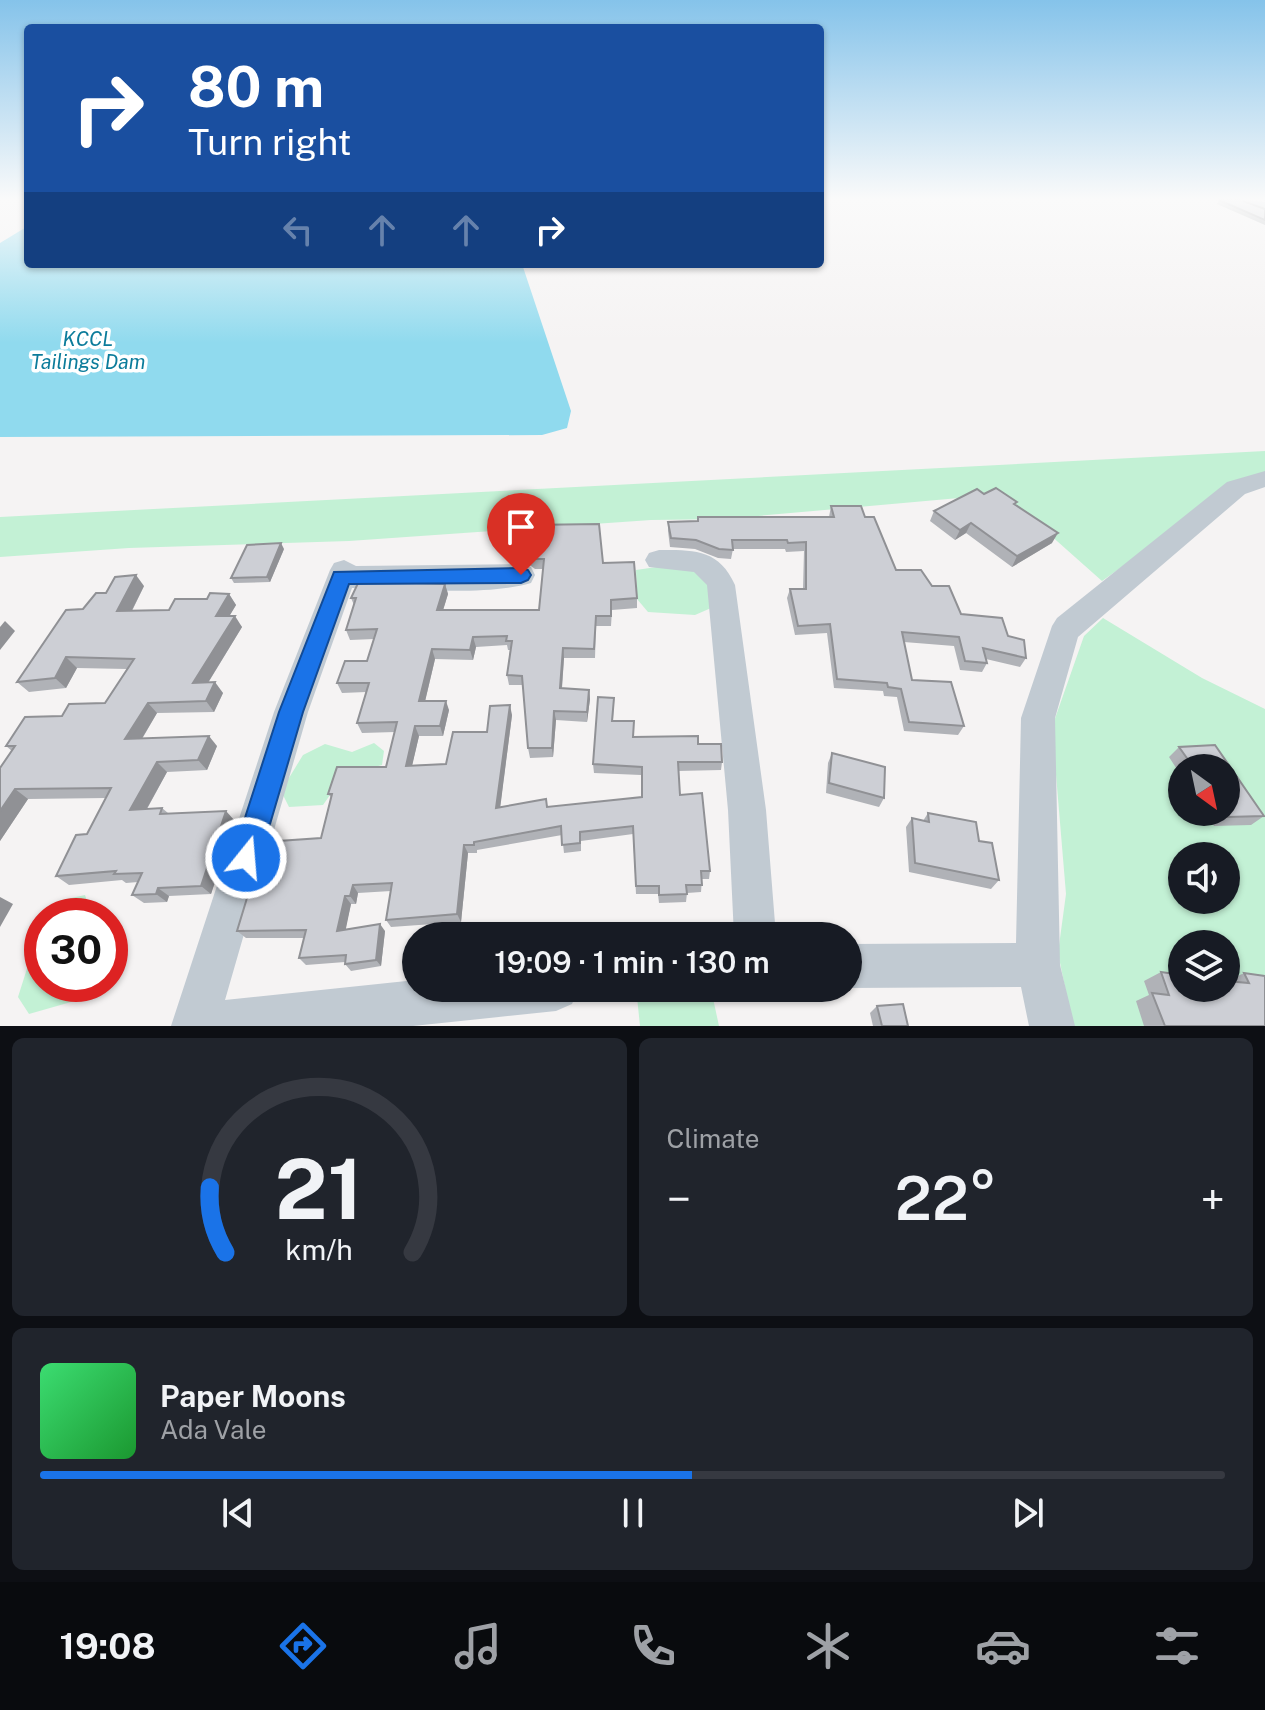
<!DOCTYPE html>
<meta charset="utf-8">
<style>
:root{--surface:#171b24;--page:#20242c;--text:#f1f3f6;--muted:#9ea1a6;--line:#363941;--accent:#1a73e8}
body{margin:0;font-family:"Public Sans",sans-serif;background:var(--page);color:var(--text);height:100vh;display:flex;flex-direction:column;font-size:30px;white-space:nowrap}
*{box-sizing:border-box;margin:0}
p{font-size:26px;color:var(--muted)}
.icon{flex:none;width:44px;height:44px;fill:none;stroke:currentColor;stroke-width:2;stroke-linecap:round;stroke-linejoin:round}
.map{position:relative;height:1026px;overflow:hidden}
.side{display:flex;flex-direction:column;gap:12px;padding:12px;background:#0d0f14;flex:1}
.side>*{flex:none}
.top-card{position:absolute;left:24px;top:24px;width:800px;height:244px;border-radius:8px;box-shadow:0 2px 6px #0004;background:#1a4fa0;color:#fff;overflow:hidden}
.needle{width:52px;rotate:147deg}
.fabs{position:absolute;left:1168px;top:754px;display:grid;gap:16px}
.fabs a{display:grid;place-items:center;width:72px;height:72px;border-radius:50%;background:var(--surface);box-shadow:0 2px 6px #0004;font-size:40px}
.speed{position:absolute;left:24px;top:898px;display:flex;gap:16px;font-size:40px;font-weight:700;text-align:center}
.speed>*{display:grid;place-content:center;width:104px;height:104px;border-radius:50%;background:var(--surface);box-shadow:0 2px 6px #0004;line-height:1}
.speed .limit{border:12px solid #d22;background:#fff;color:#111}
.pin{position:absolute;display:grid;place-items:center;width:68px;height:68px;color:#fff;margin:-82px -34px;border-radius:50% 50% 50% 0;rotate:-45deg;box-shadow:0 0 8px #0007}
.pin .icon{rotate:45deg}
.me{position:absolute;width:88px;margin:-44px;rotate:17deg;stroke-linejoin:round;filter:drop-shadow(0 0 6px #0008)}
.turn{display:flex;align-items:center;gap:28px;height:168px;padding:0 32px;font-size:36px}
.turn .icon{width:104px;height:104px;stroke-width:2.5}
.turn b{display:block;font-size:56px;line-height:68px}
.lanes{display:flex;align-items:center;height:76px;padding:0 32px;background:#0003;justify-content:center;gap:40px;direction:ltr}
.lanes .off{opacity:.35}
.big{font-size:60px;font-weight:600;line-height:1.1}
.side .card{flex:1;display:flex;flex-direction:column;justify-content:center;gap:12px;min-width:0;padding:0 28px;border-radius:12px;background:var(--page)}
.side .dial{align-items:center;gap:0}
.dial svg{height:208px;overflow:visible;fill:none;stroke:var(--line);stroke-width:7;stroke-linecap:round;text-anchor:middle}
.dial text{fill:var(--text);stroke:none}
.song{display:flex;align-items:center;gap:24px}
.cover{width:96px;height:96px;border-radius:12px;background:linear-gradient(135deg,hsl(140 70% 55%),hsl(130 70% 35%))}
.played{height:8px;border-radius:4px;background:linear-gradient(90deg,var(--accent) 55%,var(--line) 55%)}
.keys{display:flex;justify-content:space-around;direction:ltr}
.heat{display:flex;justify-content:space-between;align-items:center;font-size:44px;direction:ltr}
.side .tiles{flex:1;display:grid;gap:12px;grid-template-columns:1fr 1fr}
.card:last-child{grid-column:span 2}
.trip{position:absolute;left:402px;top:922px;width:460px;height:80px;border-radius:40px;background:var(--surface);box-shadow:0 2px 6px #0004;font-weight:600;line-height:80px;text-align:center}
.tab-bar{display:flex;height:128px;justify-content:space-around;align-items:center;background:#090b0e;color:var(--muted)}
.tab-bar .icon{width:56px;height:56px}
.tab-bar .selected{color:var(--accent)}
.tab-bar b{font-size:36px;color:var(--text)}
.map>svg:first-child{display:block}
.green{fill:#c3f1d5;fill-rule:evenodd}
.water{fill:#90daee}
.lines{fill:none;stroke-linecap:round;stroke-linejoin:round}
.minor{fill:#c1cad2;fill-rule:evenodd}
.wall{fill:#b0b2b7}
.shaded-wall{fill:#909195}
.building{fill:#cdcfd5;stroke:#909195;stroke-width:2}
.route{fill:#1a73e8;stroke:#114b97;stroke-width:2}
.labels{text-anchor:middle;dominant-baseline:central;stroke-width:7;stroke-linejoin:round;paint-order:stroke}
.far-water-label{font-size:20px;font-style:italic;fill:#0c7c9b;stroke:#fff}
</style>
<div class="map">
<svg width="1265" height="1026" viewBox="0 0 1265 1026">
<rect width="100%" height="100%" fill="#f5f3f3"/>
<!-- green -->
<g class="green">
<polygon points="1265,451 1265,473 1230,490 1102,581 1004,494 724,519 651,520 349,541 129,548 0,557 0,517"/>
<polygon points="677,564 713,580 718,605 695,615 648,612 637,599 636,570"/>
<path d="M1103,618l99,60 63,31v317h-192l-15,-73 8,-59 -14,-167 32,-91zM1182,768h44v44h-44zM1182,856h44v44h-44zM1182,944h44v44h-44z"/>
<polygon points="374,743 384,751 382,765 344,775 323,805 289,807 281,791 303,755 325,744 352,752"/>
<polygon points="85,895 92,916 53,916 62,900"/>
<polygon points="42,935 42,984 94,984 85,998 29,1014 18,997 31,956"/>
<polygon points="711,989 719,1026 640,1026 637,997"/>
</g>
<!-- water -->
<polygon class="water" points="28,226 28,264 522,264 571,411 567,428 542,435 0,437 0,243"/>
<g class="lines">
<!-- minor -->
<g class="minor">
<polygon points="1240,199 1265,202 1265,211 1242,202"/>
<polygon points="1265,471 1265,487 1245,494 1078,637 1055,718 1060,965 1075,1026 1029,1026 1021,987 848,988 848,944 1016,943 1021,718 1052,626 1057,618 1227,482"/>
<path d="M659,550c35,0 60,-1 76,35l31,225 10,126h-42l-6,-126 -21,-225 -13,-13 -45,-5 -4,-7 4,-7z"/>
<path d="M344,560l12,6 165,-2 10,3 4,8 -4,8c-47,14 -128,5 -179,5l-44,124 -83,288 191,-20v8h163l-7,16 -16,7 -143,15h-242l103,-314 56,-142 4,-7z"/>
</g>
</g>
<!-- wall -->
<g class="wall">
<polygon points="1219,200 1243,201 1265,209 1265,225 1217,204"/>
<polygon points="1016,505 1052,543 1012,567 966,533 955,540 930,521 934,511"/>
<polygon points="831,506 865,517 896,570 932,586 961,614 1008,636 1026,658 1020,667 986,659 987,663 982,672 960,670 954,646 904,642 912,680 964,726 958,735 904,731 897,697 884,696 883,691 834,688 827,633 795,635 787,598 790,589 803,589 804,551 786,552 785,549 733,549 731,559 718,558 695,549 670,547 668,531 668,522 829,517"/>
<polygon points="284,549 270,582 234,583 231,578"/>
<polygon points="525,553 603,563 637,598 637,608 612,610 611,626 596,626 595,658 564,658 562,689 589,690 590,699 587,722 556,720 553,757 530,758 528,748 523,685 509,685 507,675 510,650 508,650 507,645 476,647 473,660 435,659 425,701 449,710 443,736 419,736 412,765 446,764 512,715 500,807 548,807 642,797 641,775 594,773 593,764 614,698 613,721 633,737 698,744 722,762 721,770 678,771 680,795 710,871 709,879 702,879 701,892 687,893 686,902 659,903 658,894 636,894 633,834 581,841 581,851 564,853 562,835 477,850 477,853 468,853 461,922 391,927 386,920 391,891 358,893 356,904 351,904 345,930 385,931 381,966 351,971 345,964 345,962 306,965 299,958 304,938 246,938 237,931 321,838 331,797 328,794 386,767 395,732 362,733 357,723 366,692 342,693 337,683 367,661 374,639 350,640 346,630 354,605 351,598 445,584 448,594 443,610 539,610 543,569 535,569 527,563"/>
<polygon points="144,586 132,611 169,610 229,594 236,605 229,616 242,627 208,683 223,693 214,712 157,713 142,739 217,746 207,770 167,772 147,809 162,808 168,813 235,821 211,894 169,896 167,902 144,903 132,895 138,882 126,883 122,880 69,885 56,876 87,834 106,798 28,799 0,841 12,751 6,746 62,716 105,703 127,669 77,668 66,688 29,692 17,682 83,609 106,593"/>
<polygon points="1215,745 1264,816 1251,825 1214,826 1205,812 1226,812 1226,768 1182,768 1182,777 1169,757 1179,747"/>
<polygon points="832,753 884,798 879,807 826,793 828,763"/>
<polygon points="928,813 979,841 999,880 991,889 909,872 906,827 912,818 923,821"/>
<polygon points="1161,972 1228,981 1244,973 1265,1026 1144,1026 1136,1001 1149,995 1144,981"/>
<polygon points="877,1006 908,1026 873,1026 870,1013"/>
</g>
<!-- shaded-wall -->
<g class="shaded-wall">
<polygon points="971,523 966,533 955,540 960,530"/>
<polygon points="1058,533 1052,543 1012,567 1017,556"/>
<polygon points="281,543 284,549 270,582 267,577"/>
<polygon points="136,575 144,586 126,622 117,611"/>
<polygon points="445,584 448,594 440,620 437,610"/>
<polygon points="229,594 236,605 223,627 216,616"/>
<polygon points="235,616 242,627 201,694 193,683"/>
<polygon points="5,621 15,631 0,650 0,627"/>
<polygon points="473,637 476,647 473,660 470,650"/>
<polygon points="563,648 564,658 561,698 560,688"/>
<polygon points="432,649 435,659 423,710 419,701"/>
<polygon points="66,657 77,668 66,688 55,678"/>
<polygon points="215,682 223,693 214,712 206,701"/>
<polygon points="589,690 590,699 587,722 587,712"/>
<polygon points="446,701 449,710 443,736 440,726"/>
<polygon points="148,703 157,713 135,750 125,739"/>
<polygon points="510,705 512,715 499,817 496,808"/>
<polygon points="554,711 556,720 553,757 552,748"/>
<polygon points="415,726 419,736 410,775 406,766"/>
<polygon points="209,736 217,746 207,770 198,760"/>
<polygon points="157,762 167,772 141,819 130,810"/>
<polygon points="15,789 28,799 0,841 0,811"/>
<polygon points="226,811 235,821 211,894 201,886"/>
<polygon points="464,845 468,853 461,922 457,914"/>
<polygon points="353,885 358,893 356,904 350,896"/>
<polygon points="158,888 169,896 167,902 156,894"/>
<polygon points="345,896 351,904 344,938 337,931"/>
<polygon points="0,897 13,904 0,927"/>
<polygon points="380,924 385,931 381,966 376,960"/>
</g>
<!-- building -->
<g class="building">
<polygon points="1231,199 1242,199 1243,201 1265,209 1265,220 1219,200"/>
<polygon points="996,488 1017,502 1014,504 1058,533 1017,556 971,523 960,530 934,511 977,489 984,494"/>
<polygon points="831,506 861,506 865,517 874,517 896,570 921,570 932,586 949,586 961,614 1002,618 1008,636 1024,640 1026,658 983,648 987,663 965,661 959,637 902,632 912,680 951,682 964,726 909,722 901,689 888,687 887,683 837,679 830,624 798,626 790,589 806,589 806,542 788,543 787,540 732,540 733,550 719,549 696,540 671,538 668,522 698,521 698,517 834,517"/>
<polygon points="599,524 603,563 634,562 637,598 611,600 611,616 596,616 594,649 563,648 560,688 589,690 587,712 554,711 552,748 528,748 522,676 507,675 512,641 506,641 507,636 473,637 470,650 432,649 419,701 446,701 440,726 415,726 406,766 446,764 453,732 487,732 490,706 510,705 496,808 546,799 547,807 642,797 642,767 593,764 598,697 614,698 612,721 634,721 633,737 698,736 698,744 721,744 722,762 678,762 680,795 702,793 710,871 701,871 702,885 686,885 687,894 659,895 659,886 636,886 633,826 580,832 580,843 562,845 561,826 474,842 474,845 464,845 457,914 386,920 392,883 353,885 350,896 345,896 337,931 380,924 376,960 345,964 346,955 299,958 306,930 237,931 264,842 321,838 332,794 328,794 337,767 386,767 397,722 357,723 369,683 337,683 345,661 367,661 377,629 346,630 356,598 351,598 359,581 445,584 437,610 539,610 544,559 534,559 525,553 528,525"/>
<polygon points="281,543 267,577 231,578 247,545"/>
<polygon points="136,575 117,611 169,610 175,599 207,599 210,593 229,594 216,616 235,616 193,683 215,682 206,701 148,703 125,739 209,736 198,760 157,762 130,810 162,808 160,814 226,811 201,886 158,888 156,894 132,895 142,873 114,874 116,871 56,876 76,835 87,834 111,788 15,789 0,811 0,768 15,746 6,746 25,717 62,716 69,704 105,703 134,659 66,657 55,678 17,682 66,610 83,609 96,593 106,593 115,577"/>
<polygon points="1215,745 1264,816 1227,817 1223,812 1226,812 1226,768 1194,768 1179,747"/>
<polygon points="832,753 885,767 884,798 829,783"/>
<polygon points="928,813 976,822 979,841 992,843 999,880 915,863 912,818 929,822"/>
<polygon points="1161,972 1182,975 1182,988 1226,988 1226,981 1249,983 1244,973 1265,976 1265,1026 1165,1026 1152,993 1169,995"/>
<polygon points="903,1004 908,1026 882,1026 877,1006"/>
</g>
<!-- sky -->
<linearGradient id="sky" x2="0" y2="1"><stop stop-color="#85c3ea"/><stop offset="0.58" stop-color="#fafafa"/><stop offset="1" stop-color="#fafafa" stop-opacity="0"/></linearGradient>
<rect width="1265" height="343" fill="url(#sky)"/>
<!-- route -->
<polygon class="route" points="521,568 528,570 531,575 528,580 521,583 349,584 303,712 260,858 256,868 246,872 236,868 232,858 279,712 334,572"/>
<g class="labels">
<!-- far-water labels -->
<g class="far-water-label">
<text x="88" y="339">KCCL<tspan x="88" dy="23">Tailings Dam</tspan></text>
</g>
</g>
</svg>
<div class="fabs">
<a><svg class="needle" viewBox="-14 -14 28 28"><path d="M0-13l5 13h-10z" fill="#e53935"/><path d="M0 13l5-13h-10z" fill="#9ea1a6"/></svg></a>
<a><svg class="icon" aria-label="sound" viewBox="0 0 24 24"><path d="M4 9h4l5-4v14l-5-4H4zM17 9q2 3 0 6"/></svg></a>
<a><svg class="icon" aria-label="layers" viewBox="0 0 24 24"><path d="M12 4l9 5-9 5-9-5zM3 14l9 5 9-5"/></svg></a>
</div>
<div class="speed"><div class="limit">30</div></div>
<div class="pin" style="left:521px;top:575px;background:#d93025"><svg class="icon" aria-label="arrive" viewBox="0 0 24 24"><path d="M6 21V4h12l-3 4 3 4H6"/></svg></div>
<svg class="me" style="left:246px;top:858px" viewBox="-20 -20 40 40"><circle r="17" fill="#1a73e8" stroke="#fff" stroke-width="3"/><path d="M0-11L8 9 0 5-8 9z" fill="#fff"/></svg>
<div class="trip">19:09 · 1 min · 130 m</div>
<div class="top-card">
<div class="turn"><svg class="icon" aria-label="right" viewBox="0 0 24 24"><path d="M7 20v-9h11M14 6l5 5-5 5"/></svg><div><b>80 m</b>Turn right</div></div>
<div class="lanes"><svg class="icon off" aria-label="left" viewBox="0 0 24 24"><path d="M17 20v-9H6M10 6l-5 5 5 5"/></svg><svg class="icon off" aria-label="ahead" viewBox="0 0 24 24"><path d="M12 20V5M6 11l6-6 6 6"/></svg><svg class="icon off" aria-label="ahead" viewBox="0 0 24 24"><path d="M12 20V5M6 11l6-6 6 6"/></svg><svg class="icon" aria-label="right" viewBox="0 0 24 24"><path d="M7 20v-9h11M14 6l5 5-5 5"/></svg></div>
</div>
</div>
<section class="side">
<div class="tiles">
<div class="card dial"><svg viewBox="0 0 100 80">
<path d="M14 69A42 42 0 1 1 86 69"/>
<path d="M14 69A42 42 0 0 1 8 44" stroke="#1a73e8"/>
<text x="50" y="56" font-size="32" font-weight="700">21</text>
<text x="50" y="72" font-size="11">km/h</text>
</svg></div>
<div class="card"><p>Climate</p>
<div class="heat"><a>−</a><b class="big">22°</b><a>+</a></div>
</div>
<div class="card">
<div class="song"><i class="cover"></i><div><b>Paper Moons</b><p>Ada Vale</p></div></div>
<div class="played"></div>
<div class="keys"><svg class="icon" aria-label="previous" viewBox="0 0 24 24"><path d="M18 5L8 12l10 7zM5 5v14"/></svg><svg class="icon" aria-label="pause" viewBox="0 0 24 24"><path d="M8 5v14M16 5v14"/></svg><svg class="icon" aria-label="next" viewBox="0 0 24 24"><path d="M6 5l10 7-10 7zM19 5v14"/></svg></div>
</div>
</div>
</section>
<nav class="tab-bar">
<b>19:08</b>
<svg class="icon selected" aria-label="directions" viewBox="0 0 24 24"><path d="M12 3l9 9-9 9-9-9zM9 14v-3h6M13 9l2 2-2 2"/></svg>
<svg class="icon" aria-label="music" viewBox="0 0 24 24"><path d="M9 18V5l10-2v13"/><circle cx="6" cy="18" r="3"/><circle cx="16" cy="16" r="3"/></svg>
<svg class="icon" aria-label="phone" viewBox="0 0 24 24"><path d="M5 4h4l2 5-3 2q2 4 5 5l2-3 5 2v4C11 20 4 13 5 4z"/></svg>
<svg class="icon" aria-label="climate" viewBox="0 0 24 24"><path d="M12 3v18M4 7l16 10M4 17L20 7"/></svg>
<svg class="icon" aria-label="car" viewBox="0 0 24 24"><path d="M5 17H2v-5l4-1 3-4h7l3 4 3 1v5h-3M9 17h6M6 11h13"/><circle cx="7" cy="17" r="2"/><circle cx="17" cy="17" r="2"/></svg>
<svg class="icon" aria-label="filters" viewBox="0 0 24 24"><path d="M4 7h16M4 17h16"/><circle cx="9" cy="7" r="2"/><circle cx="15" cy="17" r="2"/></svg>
</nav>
